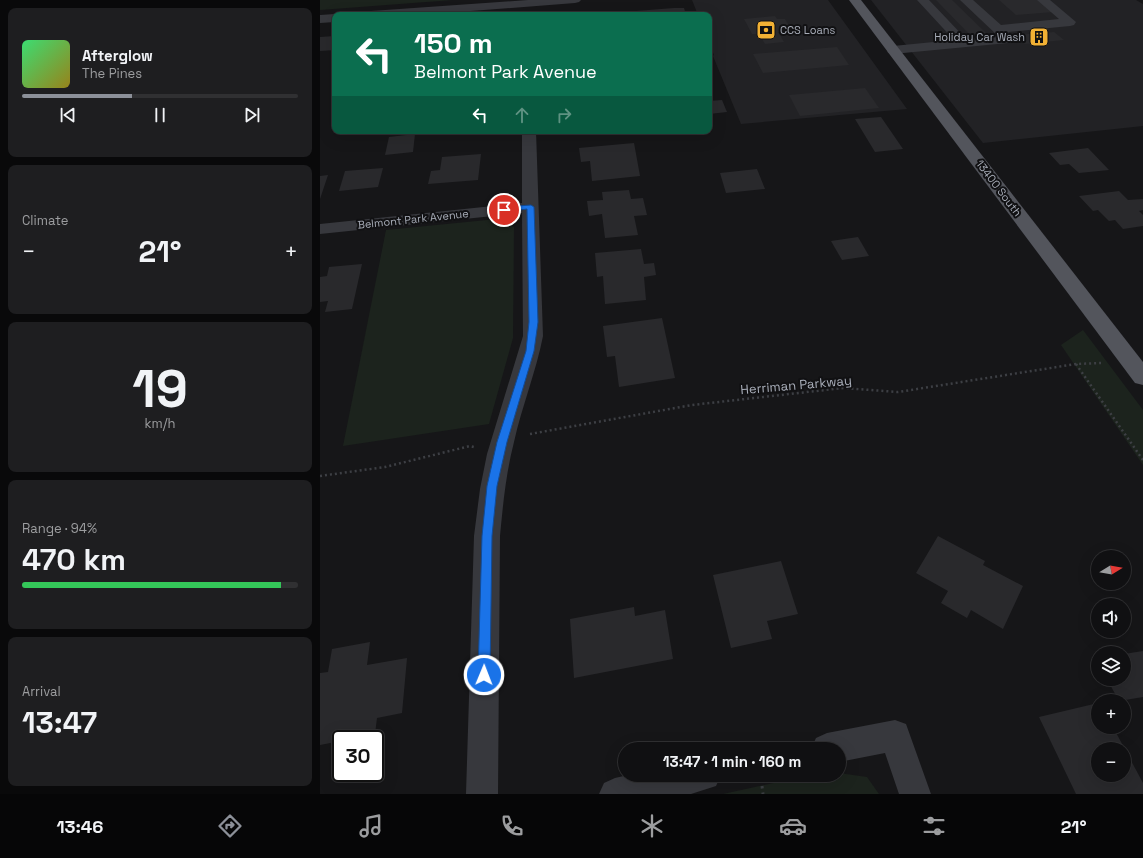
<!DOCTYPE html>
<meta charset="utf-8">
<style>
:root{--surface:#101012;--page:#1e1e20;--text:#f1f3f6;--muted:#9c9d9f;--line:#303032;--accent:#8c9099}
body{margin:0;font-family:"Space Grotesk",sans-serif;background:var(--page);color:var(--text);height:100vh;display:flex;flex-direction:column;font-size:15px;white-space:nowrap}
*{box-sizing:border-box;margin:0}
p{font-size:13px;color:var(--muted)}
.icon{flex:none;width:22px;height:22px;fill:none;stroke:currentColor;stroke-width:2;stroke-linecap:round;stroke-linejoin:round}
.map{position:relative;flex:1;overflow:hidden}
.side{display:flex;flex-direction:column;gap:8px;padding:8px;background:#09090a;width:320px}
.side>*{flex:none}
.banner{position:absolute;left:12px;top:12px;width:380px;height:122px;border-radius:8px;box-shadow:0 4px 16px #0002,0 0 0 1px var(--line);background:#0b6e4f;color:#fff;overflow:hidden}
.needle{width:26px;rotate:79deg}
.buttons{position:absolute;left:771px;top:550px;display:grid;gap:8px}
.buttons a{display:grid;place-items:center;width:40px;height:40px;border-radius:50%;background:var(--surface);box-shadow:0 4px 16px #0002,0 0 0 1px var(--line);font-size:20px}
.speed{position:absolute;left:12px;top:730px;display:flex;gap:8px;font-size:20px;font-weight:700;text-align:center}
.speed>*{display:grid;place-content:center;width:52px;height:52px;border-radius:50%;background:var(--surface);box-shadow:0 4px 16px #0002,0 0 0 1px var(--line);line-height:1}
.speed .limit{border:2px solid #111;border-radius:6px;background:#fff;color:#111}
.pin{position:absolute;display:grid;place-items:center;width:34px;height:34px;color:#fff;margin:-17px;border:2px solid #fff;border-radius:50%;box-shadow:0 1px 4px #0007}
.me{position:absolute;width:44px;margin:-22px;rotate:1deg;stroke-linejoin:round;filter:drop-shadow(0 0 3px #0008)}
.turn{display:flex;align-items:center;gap:14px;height:84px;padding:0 16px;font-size:18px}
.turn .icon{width:52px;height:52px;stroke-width:2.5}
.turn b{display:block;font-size:28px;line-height:34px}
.lanes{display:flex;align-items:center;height:38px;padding:0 16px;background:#0003;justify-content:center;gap:20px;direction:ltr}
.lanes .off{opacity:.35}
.big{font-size:30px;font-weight:700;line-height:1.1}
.side .tile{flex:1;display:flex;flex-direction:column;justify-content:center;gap:6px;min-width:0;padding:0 14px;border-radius:8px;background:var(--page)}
.side .dial{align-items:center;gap:0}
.dial b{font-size:52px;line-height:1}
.song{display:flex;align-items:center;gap:12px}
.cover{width:48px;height:48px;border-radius:6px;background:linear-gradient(135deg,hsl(140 70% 55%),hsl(50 70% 35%))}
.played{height:4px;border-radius:2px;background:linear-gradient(90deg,var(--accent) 40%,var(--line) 40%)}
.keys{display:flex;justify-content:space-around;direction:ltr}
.heat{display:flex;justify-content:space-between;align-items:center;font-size:22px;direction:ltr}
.charge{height:6px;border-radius:3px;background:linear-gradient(90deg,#34c759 94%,var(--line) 0)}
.trip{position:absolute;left:298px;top:742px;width:228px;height:40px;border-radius:20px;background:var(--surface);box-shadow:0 4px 16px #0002,0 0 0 1px var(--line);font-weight:700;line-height:40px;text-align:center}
.dock{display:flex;height:64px;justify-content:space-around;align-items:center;background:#060607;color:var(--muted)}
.dock .icon{width:28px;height:28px}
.dock .current{color:var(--accent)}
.dock b{font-size:18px;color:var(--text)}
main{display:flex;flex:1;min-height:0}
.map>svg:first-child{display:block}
.built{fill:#222225}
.green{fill:#1c231d}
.building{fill:#29292c;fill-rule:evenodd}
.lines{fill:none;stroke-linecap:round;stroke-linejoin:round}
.path-far1{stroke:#3d3f44;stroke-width:2.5;stroke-dasharray:2 3;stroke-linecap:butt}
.path{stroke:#3d3f44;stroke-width:3;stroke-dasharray:2.5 4;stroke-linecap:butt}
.minor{fill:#37383d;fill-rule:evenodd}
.major{fill:#53555c;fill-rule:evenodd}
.route{fill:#1a73e8;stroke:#114b97}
.labels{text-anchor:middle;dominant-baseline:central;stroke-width:4;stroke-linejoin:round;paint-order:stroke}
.far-poi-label{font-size:11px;fill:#a8adb8;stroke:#111113;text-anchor:start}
.far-street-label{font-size:11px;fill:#a8adb8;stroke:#111113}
.street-label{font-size:13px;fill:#a8adb8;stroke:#111113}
</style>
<main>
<section class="side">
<div class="tile">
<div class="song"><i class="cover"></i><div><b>Afterglow</b><p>The Pines</p></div></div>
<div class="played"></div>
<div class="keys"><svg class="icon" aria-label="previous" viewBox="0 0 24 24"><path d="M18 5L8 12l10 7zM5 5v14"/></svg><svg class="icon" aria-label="pause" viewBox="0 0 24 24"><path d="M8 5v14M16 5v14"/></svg><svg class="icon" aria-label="next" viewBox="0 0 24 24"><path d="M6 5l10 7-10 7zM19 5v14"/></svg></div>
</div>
<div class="tile"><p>Climate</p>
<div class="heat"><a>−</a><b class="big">21°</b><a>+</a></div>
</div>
<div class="tile dial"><b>19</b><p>km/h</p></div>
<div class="tile"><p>Range · 94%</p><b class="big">470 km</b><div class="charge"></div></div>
<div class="tile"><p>Arrival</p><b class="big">13:47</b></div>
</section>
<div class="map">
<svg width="823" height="794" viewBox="0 0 823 794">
<rect width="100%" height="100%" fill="#161618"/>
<!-- built -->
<g class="built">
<polygon points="372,0 508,0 587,109 421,124 393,56 394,55 389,42 389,15 378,15"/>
<polygon points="551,0 816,0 823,4 823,126 663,143"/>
</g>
<!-- green -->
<g class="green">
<polygon points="0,0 133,0 0,10"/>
<polygon points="177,219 194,227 193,338 169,424 23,446 66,230"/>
<polygon points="763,330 823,410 823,465 741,345"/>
<polygon points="519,773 547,777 559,794 403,794 490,775 519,775"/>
</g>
<!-- building -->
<g class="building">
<polygon points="616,0 632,0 668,35 651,36"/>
<polygon points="679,0 719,0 734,12 696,15"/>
<polygon points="354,8 364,8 366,15 317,15 316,11"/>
<polygon points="455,16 457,19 465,19 470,27 461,28 463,32 458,32 464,42 445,44 439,34 432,34 424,19"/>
<polygon points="734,32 744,40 705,44 696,35"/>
<polygon points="15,36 15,50 0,51 0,37"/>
<polygon points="517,47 529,65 443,73 433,54"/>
<polygon points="545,88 559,108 480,116 469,95"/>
<polygon points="402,100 407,112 389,114 389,101"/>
<polygon points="561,117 583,149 555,152 535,119"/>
<polygon points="95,134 93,152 65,155 69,137"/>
<polygon points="314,143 320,176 272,181 270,161 261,162 259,148"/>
<polygon points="768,148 789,170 759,173 749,164 740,165 729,153"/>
<polygon points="161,154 158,180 108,184 111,171 120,170 122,157"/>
<polygon points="63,168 58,187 19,191 25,171"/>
<polygon points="437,169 445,189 406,193 400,173"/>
<polygon points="8,175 0,199 0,176"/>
<polygon points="309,190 311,199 323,198 327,215 314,216 318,235 285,238 282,214 269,216 267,201 283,200 282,192"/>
<polygon points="799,191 808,200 823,199 823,210 819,211 823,215 823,226 803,229 795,220 789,221 778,210 773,211 759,196"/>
<polygon points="538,237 549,256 522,260 511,241"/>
<polygon points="321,249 324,264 334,263 336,275 324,277 326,300 285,304 283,276 277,277 275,253"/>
<polygon points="42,264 32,309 5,312 8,301 0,302 0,277 7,276 9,267"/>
<polygon points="342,318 355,378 299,387 295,356 287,357 283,326"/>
<polygon points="618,536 665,561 663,565 703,586 683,629 651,610 647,618 621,603 628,591 596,573"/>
<polygon points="461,561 478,614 447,621 452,639 411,648 393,575"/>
<polygon points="314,607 315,616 345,610 353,659 254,678 250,619"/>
<polygon points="50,642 47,665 87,658 82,713 57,718 55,734 21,739 21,741 0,745 0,673 8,672 12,649"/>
<polygon points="823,651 823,697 799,701 787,679 804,679 804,654"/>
<path d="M778,703v24h15l30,56v11h-67l-37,-77zM778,749h26v26h-26z"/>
</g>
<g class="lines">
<!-- path-far1 -->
<g class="path-far1">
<polyline points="756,364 823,460"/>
<polyline points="210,434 372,405 523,388 578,392 756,364 781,363"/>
<polyline points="0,476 65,467 150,446 154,447"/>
</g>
<!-- path -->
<polyline class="path" points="442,786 443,794"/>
<!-- minor -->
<g class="minor">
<polygon points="208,0 261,0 259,2 255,3 99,15 45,15 47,12 51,11"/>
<polygon points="597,0 609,0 646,39 678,36 640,0 653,0 681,25 739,19 717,0 730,0 756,22 754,25 750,26 688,32 694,39 692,42 688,43 573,54 568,53 567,50 568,47 573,46 634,40"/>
<polygon points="15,14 17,15 15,15 15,22 0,23 0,15"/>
<path d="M202,131h14l7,205c-7,36 -21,70 -29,106 -8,31 -11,62 -14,94l-2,258h-32l8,-258 6,-47 7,-35 36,-118 -1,-123 -202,21v-10l202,-21z"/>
<polygon points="575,720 586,724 611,794 579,794 565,753 519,762 519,749 491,749 496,738 507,733"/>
<polygon points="308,775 401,775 396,786 371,794 279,794 284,783 295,778"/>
</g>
<!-- major -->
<polygon class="major" points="529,0 541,0 823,362 823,385 815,383"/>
</g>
<!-- route -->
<polygon class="route" points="211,205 214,207 218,322 214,351 187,442 177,486 172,536 170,675 168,680 164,681 160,680 158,675 162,536 167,486 177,442 206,351 209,322 207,209 184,212 181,210 184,207"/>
<!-- icons -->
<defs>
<symbol id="bank-square" viewBox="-11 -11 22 22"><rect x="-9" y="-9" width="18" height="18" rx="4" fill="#f2b134" stroke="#111113"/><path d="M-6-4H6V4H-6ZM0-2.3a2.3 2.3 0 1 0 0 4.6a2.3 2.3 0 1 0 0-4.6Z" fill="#111"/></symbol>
<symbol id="building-square" viewBox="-11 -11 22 22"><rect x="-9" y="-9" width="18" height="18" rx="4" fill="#f2b134" stroke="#111113"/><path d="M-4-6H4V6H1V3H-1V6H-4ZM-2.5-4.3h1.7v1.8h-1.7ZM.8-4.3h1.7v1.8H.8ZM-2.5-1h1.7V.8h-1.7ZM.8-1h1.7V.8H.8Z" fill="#111"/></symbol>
</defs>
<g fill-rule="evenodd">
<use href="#bank-square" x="435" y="19" width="22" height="22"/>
<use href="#building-square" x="708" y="26" width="22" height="22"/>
</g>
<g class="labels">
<!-- far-poi labels -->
<g class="far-poi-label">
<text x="460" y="30">CCS Loans</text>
<text x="705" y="37" text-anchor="end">Holiday Car Wash</text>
</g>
<!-- far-street labels -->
<g class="far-street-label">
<text transform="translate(679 188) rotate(53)">13400 South</text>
<text transform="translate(93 219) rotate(-6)">Belmont Park Avenue</text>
</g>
<!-- street labels -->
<g class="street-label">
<text transform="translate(476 385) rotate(-5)">Herriman Parkway</text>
</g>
</g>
</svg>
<div class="buttons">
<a><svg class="needle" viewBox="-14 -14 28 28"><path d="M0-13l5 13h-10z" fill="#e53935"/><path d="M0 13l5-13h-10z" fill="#9c9d9f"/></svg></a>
<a><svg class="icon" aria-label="sound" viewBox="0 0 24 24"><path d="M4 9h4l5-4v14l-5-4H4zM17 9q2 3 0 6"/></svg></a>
<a><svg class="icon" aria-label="layers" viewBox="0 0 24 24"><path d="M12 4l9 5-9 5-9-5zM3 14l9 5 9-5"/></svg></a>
<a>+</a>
<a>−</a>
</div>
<div class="speed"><div class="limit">30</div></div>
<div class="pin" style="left:184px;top:210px;background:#d93025"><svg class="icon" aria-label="arrive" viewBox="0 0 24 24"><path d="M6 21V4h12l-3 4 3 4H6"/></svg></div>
<svg class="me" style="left:164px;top:675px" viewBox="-20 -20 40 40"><circle r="17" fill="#1a73e8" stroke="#fff" stroke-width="3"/><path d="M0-11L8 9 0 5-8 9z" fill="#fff"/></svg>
<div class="trip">13:47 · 1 min · 160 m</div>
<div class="banner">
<div class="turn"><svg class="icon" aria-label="left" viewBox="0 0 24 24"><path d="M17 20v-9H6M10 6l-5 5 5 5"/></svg><div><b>150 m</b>Belmont Park Avenue</div></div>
<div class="lanes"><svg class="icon" aria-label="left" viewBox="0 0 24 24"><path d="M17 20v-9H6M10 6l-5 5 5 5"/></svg><svg class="icon off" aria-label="ahead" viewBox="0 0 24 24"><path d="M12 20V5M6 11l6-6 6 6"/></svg><svg class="icon off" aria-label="right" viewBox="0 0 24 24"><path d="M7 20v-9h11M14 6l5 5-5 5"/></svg></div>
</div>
</div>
</main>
<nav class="dock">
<b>13:46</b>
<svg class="icon current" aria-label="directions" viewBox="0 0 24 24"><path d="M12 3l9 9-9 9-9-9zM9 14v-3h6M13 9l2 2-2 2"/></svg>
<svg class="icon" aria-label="music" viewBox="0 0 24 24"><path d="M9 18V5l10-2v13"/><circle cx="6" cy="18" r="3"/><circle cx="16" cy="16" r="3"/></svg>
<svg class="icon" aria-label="phone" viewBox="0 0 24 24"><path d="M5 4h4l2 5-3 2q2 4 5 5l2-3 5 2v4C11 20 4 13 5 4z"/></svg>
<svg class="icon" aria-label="climate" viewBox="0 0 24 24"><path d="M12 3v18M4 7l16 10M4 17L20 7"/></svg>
<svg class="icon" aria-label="car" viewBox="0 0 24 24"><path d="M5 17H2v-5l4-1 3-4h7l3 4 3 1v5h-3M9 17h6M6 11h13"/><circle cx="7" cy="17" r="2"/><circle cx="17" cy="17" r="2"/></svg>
<svg class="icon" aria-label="filters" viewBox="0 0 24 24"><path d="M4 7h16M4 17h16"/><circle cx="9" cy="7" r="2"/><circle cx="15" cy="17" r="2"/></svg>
<b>21°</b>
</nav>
